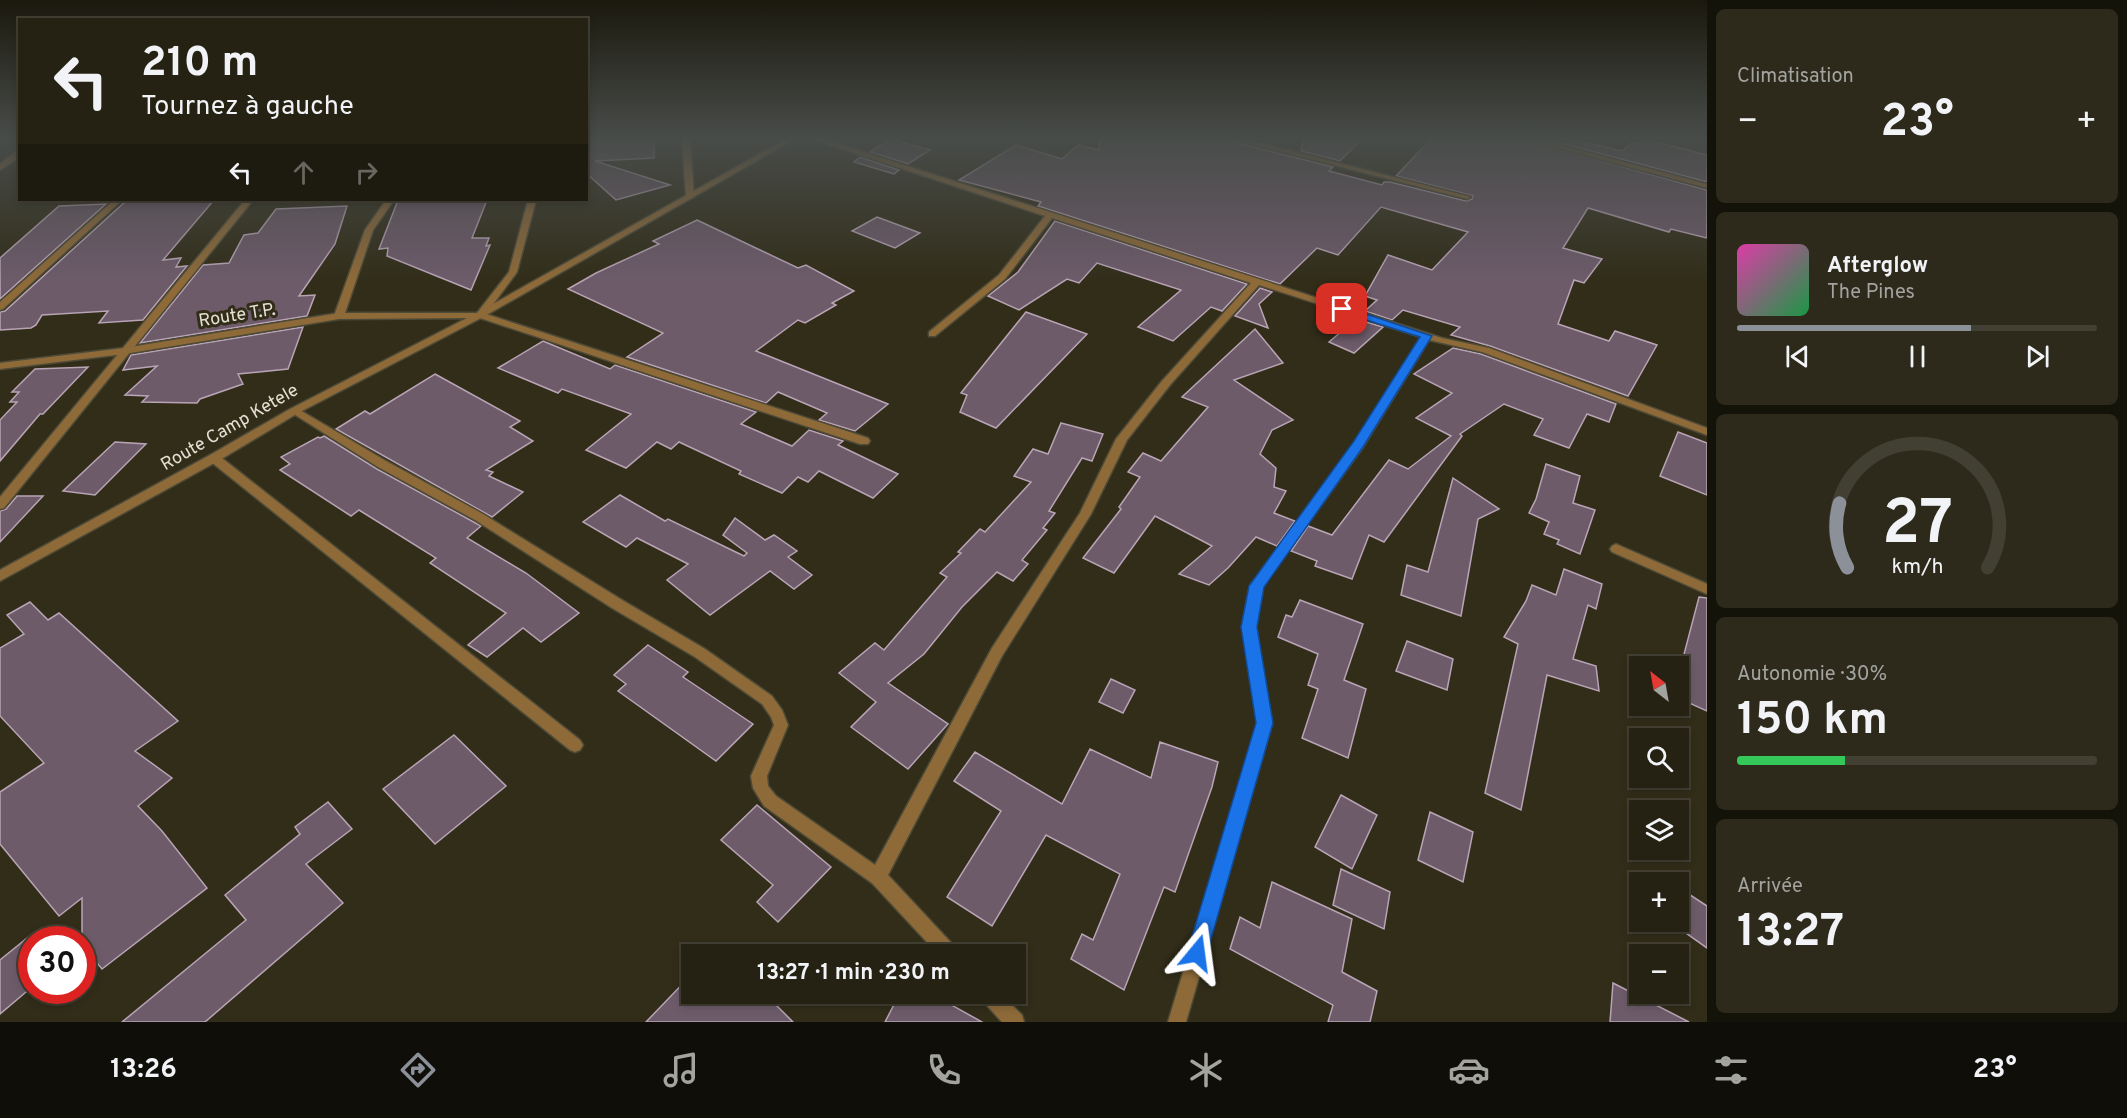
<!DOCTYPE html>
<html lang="fr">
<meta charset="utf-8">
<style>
:root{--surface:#252213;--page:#2d2a1c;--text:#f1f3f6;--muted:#a3a4a0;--line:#423f33;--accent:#8c9099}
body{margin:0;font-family:Overpass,sans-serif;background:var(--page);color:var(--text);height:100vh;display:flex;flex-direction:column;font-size:22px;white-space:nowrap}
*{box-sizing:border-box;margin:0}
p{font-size:20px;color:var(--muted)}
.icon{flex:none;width:33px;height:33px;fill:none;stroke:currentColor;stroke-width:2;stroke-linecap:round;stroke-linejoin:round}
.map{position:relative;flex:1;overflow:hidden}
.sheet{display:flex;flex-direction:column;gap:9px;padding:9px;background:#14130a;width:420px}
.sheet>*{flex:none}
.hud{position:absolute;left:18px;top:18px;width:570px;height:183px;border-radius:0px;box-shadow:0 3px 9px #0003,0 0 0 2px var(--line);background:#252213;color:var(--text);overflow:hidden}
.needle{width:39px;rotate:329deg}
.buttons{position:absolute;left:1629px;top:656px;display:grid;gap:12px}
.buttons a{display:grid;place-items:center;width:60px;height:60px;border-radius:0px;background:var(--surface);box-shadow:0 3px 9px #0003,0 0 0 2px var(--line);font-size:30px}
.speed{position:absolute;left:18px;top:926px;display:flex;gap:12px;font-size:30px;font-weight:700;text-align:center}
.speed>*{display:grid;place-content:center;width:78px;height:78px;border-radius:50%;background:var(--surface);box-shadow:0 3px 9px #0003,0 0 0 2px var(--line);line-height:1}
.speed .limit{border:9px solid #d22;background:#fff;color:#111}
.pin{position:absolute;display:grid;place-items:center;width:51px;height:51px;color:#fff;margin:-26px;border-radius:12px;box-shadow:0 3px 9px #0006}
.me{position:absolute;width:66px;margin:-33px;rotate:16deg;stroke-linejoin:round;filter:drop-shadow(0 0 4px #0008)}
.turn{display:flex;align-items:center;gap:21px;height:126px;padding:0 24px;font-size:27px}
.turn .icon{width:78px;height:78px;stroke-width:2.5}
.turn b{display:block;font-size:42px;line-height:51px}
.lanes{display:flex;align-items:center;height:57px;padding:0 24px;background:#0003;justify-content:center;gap:30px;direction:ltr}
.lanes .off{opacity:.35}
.big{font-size:45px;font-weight:700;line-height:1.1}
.sheet .card{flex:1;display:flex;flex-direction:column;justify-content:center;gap:9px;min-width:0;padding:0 21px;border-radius:9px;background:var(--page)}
.sheet .dial{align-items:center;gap:0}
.dial svg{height:156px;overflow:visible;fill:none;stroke:var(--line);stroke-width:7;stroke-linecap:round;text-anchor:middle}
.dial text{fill:var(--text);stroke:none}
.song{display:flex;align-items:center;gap:18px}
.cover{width:72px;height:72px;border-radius:9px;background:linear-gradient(135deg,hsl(320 70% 55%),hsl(140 70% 35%))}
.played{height:6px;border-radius:3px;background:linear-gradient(90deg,var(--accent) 65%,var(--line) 65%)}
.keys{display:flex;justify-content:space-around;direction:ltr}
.heat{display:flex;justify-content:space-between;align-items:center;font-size:33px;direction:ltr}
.charge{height:9px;border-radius:4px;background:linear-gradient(90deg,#34c759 30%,var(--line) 0)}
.trip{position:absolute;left:681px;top:944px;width:345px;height:60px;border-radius:0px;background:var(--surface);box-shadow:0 3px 9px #0003,0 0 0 2px var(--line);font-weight:700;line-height:60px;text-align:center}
.dock{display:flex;height:96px;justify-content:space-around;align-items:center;background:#0f0e08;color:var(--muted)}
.dock .icon{width:42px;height:42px}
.dock .selected{color:var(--accent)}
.dock b{font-size:27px;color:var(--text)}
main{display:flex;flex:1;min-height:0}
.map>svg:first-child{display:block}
.building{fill:#6d5b6a;stroke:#b8a4b5;stroke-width:1.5}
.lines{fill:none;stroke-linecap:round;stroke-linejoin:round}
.minor-casing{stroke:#4d4a37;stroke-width:3}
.tertiary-casing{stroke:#4d4a37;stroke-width:3}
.minor{fill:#8e6a39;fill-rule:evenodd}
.tertiary{fill:#8e6a39;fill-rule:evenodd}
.route{fill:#1a73e8;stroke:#114b97;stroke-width:1.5}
.labels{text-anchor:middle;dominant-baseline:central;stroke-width:6;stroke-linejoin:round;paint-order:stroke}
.street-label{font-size:18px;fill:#e3e0d4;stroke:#312d19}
</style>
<main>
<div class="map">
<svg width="1707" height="1022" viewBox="0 0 1707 1022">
<rect width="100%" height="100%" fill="#312d19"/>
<!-- building -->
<g class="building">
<polygon points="589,139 654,139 654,158 595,161 670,185 616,200 586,173"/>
<polygon points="890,139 930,150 908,164 870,152"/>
<polygon points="1100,139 1221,139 1333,167 1329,171 1382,185 1384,182 1390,182 1466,201 1472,199 1473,196 1396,176 1431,139 1523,139 1707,190 1707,238 1671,229 1669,232 1588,208 1563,248 1602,259 1584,283 1574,280 1558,324 1609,341 1615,331 1657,345 1628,396 1490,346 1451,335 1460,327 1403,310 1392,320 1365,311 1377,300 1365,296 1388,255 1432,270 1468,232 1381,207 1338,255 1317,248 1280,284 1038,206 1041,202 959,180 1016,145 1062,159 1078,145 1099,150"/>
<polygon points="1303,139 1362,139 1340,161 1301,151"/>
<polygon points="1546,139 1572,139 1622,151 1632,143 1636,144 1645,139 1707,155 1707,182"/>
<polygon points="860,157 899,170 894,174 854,162"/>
<polygon points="127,200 214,200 163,260 181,258 176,267 187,266 143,320 99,323 108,311 42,315 36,325 31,328 0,330 0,312 5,311"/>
<polygon points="398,200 487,200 472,238 489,238 486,246 490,245 471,290 387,256 388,248 379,249"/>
<polygon points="106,204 0,299 0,258 59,206"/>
<polygon points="347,206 335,244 299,296 315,295 307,316 140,343 203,265 229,263 244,235 258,233 276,209"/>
<polygon points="877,217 920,233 895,248 852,231"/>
<polygon points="697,220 798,268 806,265 854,291 832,303 836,305 805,323 798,320 756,351 888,404 855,431 819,420 827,413 778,392 766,403 627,357 663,333 568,289 596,273 659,244 653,241"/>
<polygon points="1055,221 1247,284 1222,311 1211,307 1173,341 1138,327 1181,290 1097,263 1079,283 1067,279 1019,310 988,296 1018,272"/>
<polygon points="1260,288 1272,292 1259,304 1268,328 1235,316"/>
<polygon points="1026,312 1087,334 996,428 960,412 967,395 961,393"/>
<polygon points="1356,319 1383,327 1354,353 1329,342"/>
<polygon points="303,327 288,369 238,374 243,384 200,399 197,403 142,402 148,396 125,395 157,366 123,370 131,355"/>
<polygon points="1255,329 1283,363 1234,380 1293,420 1272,430 1260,454 1276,468 1274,487 1286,491 1274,513 1295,521 1277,546 1256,537 1228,568 1209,585 1179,574 1212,546 1155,516 1114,573 1083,558 1121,509 1119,507 1140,477 1128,472 1143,453 1161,461 1208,407 1182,397"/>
<polygon points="543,341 610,369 615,365 756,412 741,424 792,446 809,430 843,441 838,445 898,474 873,498 819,471 808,482 798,477 782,493 739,474 741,471 679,442 671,449 657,442 626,468 586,450 631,414 562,389 558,393 498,368"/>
<polygon points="1453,348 1481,354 1616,404 1609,422 1587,414 1569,448 1534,435 1543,419 1504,404 1460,434 1462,436 1384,542 1369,535 1352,579 1315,566 1317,561 1291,551 1308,526 1332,535 1389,460 1408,469 1451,436 1416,418 1452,393 1414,374"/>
<polygon points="88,367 43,414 40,414 0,461 0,420 17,402 10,402 19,392 12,392 35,369"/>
<polygon points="435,374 520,421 510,427 533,441 486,470 493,472 489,476 523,492 492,517 336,429 365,411 370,414"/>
<polygon points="1061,423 1103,434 1092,461 1082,458 1049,511 1055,513 1043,528 1047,530 1022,560 1028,564 1013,581 997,572 962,607 924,654 888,683 948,724 908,769 851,727 876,702 839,673 875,643 884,650 947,577 940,573 961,553 958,552 980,529 985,532 1031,482 1014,476 1033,449 1048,454"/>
<polygon points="1678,432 1707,443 1707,495 1660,476"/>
<polygon points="324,436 377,469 481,526 467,538 526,573 579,613 541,642 523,628 487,657 468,645 506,613 430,563 436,558 359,510 351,516 280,470 290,464 281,457 318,437 320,438"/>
<polygon points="115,442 146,444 95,495 63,491"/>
<polygon points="1546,464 1580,476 1573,503 1595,510 1580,554 1557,544 1559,540 1544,534 1549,522 1529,513 1536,499"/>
<polygon points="1453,478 1499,509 1478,519 1461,616 1401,595 1407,565 1428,572"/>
<polygon points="620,495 665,521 668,519 744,556 747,553 723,535 735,518 765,540 774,535 797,551 788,557 812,575 794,589 770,571 710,615 667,580 688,564 637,538 626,547 583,522"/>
<polygon points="17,496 43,496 0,542 0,511 6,509"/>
<polygon points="1564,569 1602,584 1596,609 1588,605 1573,659 1596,666 1599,691 1547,675 1521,810 1485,793 1518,644 1504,637 1526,601 1532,585 1556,595"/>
<polygon points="1699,597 1707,598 1707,711 1678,698 1678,677"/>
<polygon points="1300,600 1363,624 1344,680 1366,689 1348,758 1302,738 1318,689 1308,685 1318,654 1278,637 1286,615 1292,617"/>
<polygon points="30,602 48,620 59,613 178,721 135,751 172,778 138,806 162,831 207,888 102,969 82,945 82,898 59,916 0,844 0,792 44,763 0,716 0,648 24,634 7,615"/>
<polygon points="1407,641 1453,659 1447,690 1396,671"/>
<polygon points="648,645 688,672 683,677 753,724 716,761 618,691 626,684 614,675"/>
<polygon points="1111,679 1135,690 1123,713 1099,702"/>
<polygon points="454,735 506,786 435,844 383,789"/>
<polygon points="1160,742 1218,762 1212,787 1175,892 1164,887 1124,990 1071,959 1082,934 1093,940 1120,874 1046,835 992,926 947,897 1001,811 954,781 975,752 1062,804 1090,749 1151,778"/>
<polygon points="1341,795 1377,815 1352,869 1315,847"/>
<polygon points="328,802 352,829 306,864 343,903 205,1022 122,1022 246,920 225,895 300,834 295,827"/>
<polygon points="757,805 831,867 778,922 757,902 773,885 721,840"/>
<polygon points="1430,812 1473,832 1463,882 1418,860"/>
<polygon points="1341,869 1390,892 1384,929 1333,905"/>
<polygon points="1272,882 1352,919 1342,972 1377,991 1370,1022 1328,1022 1333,1005 1230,949 1240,917 1260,928"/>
<polygon points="1678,887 1707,906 1707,948 1669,921 1678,921"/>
<polygon points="32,934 32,987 0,1014 0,960"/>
<polygon points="692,974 692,993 764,993 793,1022 646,1022"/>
<polygon points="1613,983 1689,1022 1610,1022"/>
<polygon points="900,993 930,993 982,1022 885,1022"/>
</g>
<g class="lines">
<defs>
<g id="minor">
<polygon points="682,139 690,139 694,197 690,199 686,197"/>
<polygon points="812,139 823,139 1442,338 1489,348 1707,428 1707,435 1482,352 1429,340 1363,447 1262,587 1256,627 1272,724 1186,1022 1168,1022 1258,724 1242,627 1250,586 1355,442 1421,337 1259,285 1170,385 1127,440 1091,514 1002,656 888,875 956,948 959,954 938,954 872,883 764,806 753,788 751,776 774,725 771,717 762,704 695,657 612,608 475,520 378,467 289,411 294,408 298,409 386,461 483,514 622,600 705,649 772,696 782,710 788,725 767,776 768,786 776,796 875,865 992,648 1080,513 1116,439 1162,381 1251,283 1052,218 1005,279 935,336 929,336 929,332 999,275 1045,216"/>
<polygon points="1232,139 1245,139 1471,197 1467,199"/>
<polygon points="1525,139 1537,139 1707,184 1707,188"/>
<polygon points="17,151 20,151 20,157 0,170 0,164"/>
<polygon points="114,200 122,200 3,309 0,310 0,302"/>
<polygon points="245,200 253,200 4,508 0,509 0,497"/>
<polygon points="386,200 394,200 373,230 344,316 342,318 336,318 334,316 365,230"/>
<polygon points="528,200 536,200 517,272 486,314 868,438 870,441 868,444 860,444 477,317 477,313 509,272"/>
<polygon points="214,454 218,455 580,740 583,745 580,750 575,752 570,750 210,461 208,458"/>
<polygon points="1616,544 1707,584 1707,594 1612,552 1610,549 1612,546"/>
<polygon points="978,993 1000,993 1022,1015 1024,1022 1002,1022 981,999"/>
</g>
<polygon id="tertiary" points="786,139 795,139 483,317 298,413 218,461 0,581 0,570 210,455 290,409 467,318 339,319 124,354 0,369 0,363 124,348 339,313 477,313"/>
</defs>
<!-- minor casing -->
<use href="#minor" class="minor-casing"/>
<!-- tertiary casing -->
<use href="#tertiary" class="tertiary-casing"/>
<!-- minor -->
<use href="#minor" class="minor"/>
<!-- tertiary -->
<use href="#tertiary" class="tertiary"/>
</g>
<!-- sky -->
<linearGradient id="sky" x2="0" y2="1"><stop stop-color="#1b190e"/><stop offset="0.49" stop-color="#484c49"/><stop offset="1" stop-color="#484c49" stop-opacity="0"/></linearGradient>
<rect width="1707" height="282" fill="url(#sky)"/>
<!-- route -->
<polygon class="route" points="1342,306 1432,336 1363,447 1264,587 1257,627 1273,723 1207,953 1204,960 1197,963 1190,960 1187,953 1256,723 1241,627 1249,586 1354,441 1420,337 1338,311 1337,309"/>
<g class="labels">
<!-- street labels -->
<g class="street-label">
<text transform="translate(237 316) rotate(-9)">Route T.P.</text>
<text transform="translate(230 428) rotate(-30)">Route Camp Ketele</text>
</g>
</g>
</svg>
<div class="buttons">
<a><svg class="needle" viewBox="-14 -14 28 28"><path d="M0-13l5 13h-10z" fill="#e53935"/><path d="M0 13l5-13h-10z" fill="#a3a4a0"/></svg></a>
<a><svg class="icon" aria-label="search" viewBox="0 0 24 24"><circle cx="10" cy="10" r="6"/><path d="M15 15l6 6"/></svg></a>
<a><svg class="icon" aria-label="layers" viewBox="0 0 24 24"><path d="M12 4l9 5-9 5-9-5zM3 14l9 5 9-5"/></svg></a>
<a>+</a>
<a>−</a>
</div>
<div class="speed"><div class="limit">30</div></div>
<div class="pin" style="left:1342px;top:309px;background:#d93025"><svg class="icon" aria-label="arrive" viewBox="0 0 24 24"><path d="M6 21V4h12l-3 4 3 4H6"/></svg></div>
<svg class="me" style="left:1197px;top:953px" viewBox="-20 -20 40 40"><path d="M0-17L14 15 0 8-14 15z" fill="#1a73e8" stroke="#fff" stroke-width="4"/></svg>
<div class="trip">13:27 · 1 min · 230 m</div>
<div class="hud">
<div class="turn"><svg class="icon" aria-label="left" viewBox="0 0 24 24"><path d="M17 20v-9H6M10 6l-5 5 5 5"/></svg><div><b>210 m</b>Tournez à gauche</div></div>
<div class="lanes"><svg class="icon" aria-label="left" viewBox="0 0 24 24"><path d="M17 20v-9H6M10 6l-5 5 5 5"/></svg><svg class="icon off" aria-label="ahead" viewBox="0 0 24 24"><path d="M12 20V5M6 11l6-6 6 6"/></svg><svg class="icon off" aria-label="right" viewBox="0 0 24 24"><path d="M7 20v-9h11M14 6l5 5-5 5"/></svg></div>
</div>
</div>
<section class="sheet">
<div class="card"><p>Climatisation</p>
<div class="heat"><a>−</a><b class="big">23°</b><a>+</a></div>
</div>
<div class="card">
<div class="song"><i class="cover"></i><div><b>Afterglow</b><p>The Pines</p></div></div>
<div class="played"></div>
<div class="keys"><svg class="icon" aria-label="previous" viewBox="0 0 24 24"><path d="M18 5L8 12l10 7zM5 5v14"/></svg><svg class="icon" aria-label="pause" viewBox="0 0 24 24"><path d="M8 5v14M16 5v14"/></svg><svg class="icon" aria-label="next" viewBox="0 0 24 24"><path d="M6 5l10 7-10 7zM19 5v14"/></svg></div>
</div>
<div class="card dial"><svg viewBox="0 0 100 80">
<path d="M14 69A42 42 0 1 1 86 69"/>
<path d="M14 69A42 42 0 0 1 10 36" stroke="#8c9099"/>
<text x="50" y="56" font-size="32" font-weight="700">27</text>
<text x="50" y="72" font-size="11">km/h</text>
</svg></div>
<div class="card"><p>Autonomie · 30%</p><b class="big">150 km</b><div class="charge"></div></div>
<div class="card"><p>Arrivée</p><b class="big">13:27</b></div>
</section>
</main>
<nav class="dock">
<b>13:26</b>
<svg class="icon selected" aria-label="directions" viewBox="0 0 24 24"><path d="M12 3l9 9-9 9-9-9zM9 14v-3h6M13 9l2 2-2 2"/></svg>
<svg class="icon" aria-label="music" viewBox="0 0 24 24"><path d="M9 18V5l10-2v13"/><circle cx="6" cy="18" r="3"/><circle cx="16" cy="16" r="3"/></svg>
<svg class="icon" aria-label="phone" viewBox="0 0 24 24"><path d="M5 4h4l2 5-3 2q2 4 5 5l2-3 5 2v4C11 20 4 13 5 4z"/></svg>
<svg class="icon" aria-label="climate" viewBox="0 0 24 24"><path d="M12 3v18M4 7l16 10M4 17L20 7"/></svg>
<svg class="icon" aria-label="car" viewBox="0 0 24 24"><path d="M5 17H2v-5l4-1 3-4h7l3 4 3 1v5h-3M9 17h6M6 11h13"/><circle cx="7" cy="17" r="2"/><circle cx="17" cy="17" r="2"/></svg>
<svg class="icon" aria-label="filters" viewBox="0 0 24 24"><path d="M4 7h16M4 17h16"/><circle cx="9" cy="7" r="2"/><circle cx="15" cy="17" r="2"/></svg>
<b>23°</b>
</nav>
